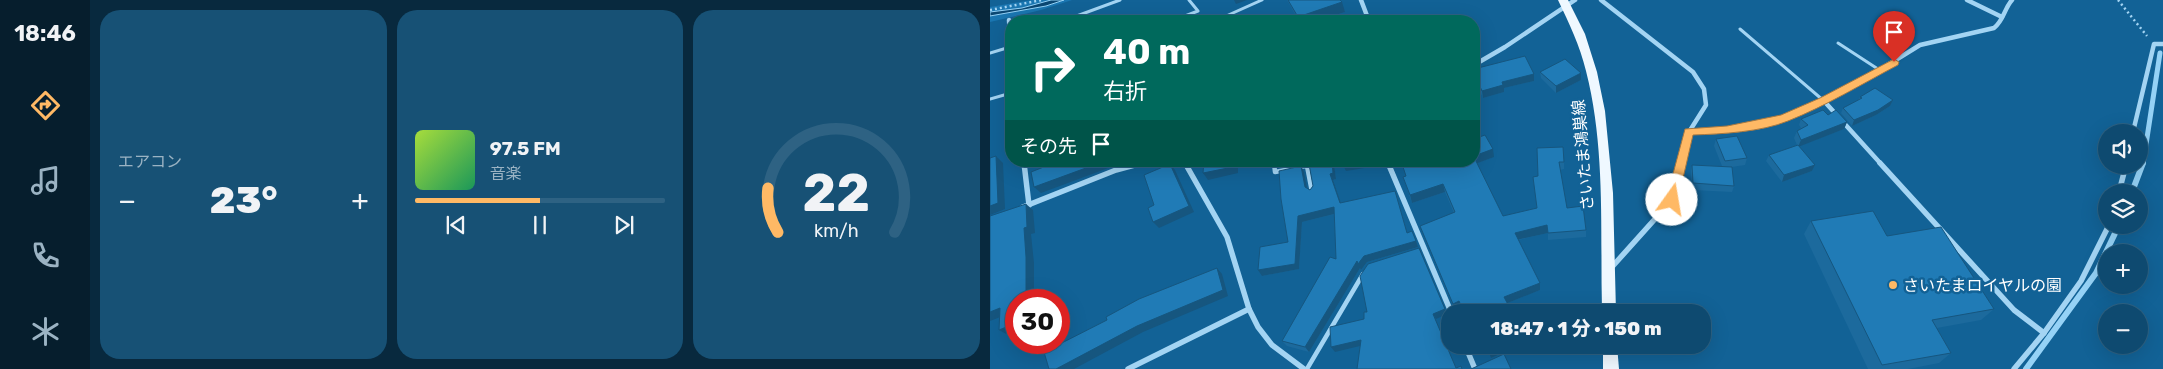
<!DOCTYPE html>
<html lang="ja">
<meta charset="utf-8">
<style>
:root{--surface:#0e4a70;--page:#175175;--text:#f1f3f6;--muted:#9bb3c3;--line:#2e6283;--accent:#ffb965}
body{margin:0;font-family:Rubik,"Noto Sans JP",sans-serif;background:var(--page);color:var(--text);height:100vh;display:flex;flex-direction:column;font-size:19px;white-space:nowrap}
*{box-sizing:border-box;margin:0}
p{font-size:16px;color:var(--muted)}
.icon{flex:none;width:28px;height:28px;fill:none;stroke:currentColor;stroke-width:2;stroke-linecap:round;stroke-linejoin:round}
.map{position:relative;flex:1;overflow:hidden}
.sheet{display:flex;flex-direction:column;gap:10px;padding:10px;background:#08293e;width:900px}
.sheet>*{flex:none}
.guide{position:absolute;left:15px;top:15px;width:475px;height:152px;border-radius:20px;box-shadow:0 5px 20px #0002,0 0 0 1px var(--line);background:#00695c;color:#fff;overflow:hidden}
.tools{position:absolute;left:1108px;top:124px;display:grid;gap:10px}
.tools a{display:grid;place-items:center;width:50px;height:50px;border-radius:50%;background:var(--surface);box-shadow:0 5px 20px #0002,0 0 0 1px var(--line);font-size:25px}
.speed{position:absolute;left:15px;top:289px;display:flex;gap:10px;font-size:25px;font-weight:700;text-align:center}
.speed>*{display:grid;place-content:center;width:65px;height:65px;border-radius:50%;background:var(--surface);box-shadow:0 5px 20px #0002,0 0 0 1px var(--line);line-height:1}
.speed .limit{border:8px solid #d22;background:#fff;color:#111}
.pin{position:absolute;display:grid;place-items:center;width:42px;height:42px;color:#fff;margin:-51px -21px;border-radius:50% 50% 50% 0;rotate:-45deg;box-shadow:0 0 5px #0007}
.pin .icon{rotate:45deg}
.me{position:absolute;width:55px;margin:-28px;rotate:13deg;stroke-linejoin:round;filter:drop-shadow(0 0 4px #0008)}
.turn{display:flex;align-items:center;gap:18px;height:105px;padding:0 15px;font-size:22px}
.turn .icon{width:65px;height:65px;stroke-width:2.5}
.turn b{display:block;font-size:35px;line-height:42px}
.then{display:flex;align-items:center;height:48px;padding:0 15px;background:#0003;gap:10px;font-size:19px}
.big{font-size:38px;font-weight:800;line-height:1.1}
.sheet .widget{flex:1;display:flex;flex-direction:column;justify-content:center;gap:8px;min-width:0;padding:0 18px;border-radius:20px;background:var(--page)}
.sheet .dial{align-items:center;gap:0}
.dial svg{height:130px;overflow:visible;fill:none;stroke:var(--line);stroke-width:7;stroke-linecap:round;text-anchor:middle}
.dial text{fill:var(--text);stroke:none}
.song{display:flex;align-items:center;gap:15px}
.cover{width:60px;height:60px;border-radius:8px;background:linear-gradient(135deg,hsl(80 70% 55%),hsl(150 70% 35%))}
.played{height:5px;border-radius:2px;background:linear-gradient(90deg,var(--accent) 50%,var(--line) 50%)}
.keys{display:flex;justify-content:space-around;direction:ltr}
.heat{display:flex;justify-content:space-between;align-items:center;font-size:28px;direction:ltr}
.sheet .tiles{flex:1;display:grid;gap:10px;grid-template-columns:repeat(3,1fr)}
.trip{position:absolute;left:451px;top:304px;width:270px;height:50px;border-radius:20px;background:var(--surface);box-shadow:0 5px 20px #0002,0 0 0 1px var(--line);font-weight:800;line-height:50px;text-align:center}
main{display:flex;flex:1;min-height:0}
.tabs{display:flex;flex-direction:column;width:90px;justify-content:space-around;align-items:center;background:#061e2d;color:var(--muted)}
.tabs .icon{width:35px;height:35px}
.tabs .current{color:var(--accent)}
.tabs b{font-size:22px;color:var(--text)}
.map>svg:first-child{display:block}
.green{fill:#1a76b1}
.water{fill:#0b4873;stroke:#95d2f6}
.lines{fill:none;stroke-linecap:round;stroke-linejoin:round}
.stream-far1{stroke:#95d2f6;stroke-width:5}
.stream{stroke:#95d2f6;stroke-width:6}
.path{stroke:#a3d4f3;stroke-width:2.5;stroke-dasharray:2 3;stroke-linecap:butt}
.service-far1{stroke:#a3d4f3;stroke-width:3}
.service{stroke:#a3d4f3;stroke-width:4.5}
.minor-far1{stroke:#a3d4f3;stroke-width:4.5}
.minor{stroke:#a3d4f3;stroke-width:5.5}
.primary{fill:#eff8ff;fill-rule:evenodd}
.wall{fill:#1c6a9d}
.shaded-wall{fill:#16567f}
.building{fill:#207bb6;stroke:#16567f}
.route{fill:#ffb965;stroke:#a67842}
.poi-dot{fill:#ffb965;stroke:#126296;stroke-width:2}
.labels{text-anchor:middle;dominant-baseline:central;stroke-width:5;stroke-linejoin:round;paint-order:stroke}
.street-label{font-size:16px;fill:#fff;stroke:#126296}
.poi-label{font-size:16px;fill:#fff;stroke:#126296;text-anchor:start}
</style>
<main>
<nav class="tabs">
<b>18:46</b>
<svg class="icon current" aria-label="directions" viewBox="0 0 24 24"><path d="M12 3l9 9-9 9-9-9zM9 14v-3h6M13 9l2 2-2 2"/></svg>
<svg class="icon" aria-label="music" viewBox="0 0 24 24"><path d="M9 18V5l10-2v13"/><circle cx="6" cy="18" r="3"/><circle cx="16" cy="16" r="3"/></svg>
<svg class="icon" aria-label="phone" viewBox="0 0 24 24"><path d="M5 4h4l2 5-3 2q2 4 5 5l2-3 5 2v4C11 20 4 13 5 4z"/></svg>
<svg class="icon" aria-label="climate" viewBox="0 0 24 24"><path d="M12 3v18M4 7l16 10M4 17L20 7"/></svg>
</nav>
<section class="sheet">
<div class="tiles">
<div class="widget"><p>エアコン</p>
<div class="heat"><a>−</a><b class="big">23°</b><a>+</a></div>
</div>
<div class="widget">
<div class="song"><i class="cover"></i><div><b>97.5 FM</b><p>音楽</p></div></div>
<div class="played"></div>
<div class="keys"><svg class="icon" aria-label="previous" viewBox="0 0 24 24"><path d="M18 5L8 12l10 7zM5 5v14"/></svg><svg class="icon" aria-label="pause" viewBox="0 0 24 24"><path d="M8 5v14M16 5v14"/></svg><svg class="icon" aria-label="next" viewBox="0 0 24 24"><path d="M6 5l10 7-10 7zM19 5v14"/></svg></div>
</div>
<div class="widget dial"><svg viewBox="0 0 100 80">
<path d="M14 69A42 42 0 1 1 86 69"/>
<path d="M14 69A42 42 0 0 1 8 42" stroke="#ffb965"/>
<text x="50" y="56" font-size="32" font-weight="700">22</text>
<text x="50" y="72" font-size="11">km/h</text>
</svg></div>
</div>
</section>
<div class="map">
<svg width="1173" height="369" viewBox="0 0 1173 369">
<rect width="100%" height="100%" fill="#126296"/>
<!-- green -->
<polygon class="green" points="42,0 82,0 51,10 0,22 0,7"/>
<!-- water -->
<polygon class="water" points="61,0 74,0 56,6 0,16 0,12 32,8"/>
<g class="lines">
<!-- stream-far1 -->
<polyline class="stream-far1" points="1153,164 1170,53"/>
<!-- stream -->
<g class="stream">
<polyline points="1142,192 1153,163"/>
<polyline points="1036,369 1106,273 1129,225"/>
</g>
<!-- path -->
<g class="path">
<polyline points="1128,0 1157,36"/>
<polyline points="0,10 52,0"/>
</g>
<!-- service-far1 -->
<g class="service-far1">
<polyline points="73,21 130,0"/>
<polyline points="182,21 208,11 199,0"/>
<polyline points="225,21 272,0"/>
<polyline points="750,29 834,101"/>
<polyline points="848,43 891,71"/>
<polyline points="0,53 20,47"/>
<polyline points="0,99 21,93"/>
<polyline points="284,161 284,164"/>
</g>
<!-- service -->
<g class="service">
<polyline points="284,163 285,172 301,169"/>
<polyline points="308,167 317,166 322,192"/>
<polyline points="317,369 373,274"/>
</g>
<!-- minor-far1 -->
<g class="minor-far1">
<polyline points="371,0 379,21"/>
<polyline points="611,0 703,72 714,89 716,105 699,132 691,164"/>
<polyline points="977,0 1012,17"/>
<polyline points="19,20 21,56"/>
<polyline points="484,65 515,47 585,0"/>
<polyline points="834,101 891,164"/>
<path d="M699,132l47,-4 47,-9 64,-29 73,-45 74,-17c10,-8 10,-19 18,-28"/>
<polyline points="1143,132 1164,44 1173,44"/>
<polyline points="34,161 34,164"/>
<polyline points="194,161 196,164"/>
<polyline points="397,161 398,164"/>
<polyline points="147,164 159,161"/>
</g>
<!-- minor -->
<g class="minor">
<polyline points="34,163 39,205"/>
<polyline points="195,163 237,237 259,309 268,327 282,345 314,369"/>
<polyline points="398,163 461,312"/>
<polyline points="890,163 1024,310 1054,333"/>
<polyline points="1129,192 1136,165"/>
<polyline points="33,207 126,170 152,163"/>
<polyline points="621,268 682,200 691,163"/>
<polyline points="475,345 485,369"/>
<polyline points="138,369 259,309"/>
<polyline points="1024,369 1054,333 1091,281 1119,225"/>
</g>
<!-- primary -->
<g class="primary">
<path d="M568,0h10l17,34 12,38 8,39 8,82 3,119h-14c-2,-79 4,-163 -16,-241 -6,-25 -17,-48 -28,-71z"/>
<polygon points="613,345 627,345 629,369 613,369"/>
</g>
</g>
<!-- wall -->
<g class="wall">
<polygon points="297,0 350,0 355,12 327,21 309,21"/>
<polygon points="484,69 544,74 544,81 514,88 514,92 493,98 484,77"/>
<polygon points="550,72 591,73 591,80 566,93 551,78"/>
<polygon points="870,97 903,100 900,106 886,115 862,126 851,113 853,108 868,100"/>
<polygon points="838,115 857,122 854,129 809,146 825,165 822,171 792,182 776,161 779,155 807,145 804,138 807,131 811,128 809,125 811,119"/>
<polygon points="726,139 757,158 755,165 741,167 744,186 742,192 702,190 701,171 702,165 732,166 724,146"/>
<polygon points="547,148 574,162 574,169 570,170 577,208 596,230 596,237 558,240 558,233 528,240 550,290 517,303 522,312 473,312 471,308 465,311 430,226 464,213 455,192 422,203 413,177 504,157 487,163 513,216 546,208 548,176"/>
<polygon points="344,164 346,179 343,180 351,203 407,197 417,233 428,247 377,262 371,270 370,268 319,352 297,346 292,341 346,259 345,214 312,222 309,269 272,276 298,242 311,166 314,172 317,188 320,190 323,186"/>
<polygon points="821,221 897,236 1004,309 991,320 947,328 961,353 949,363 918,369 878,369 814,234"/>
</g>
<!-- shaded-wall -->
<g class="shaded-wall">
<polygon points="244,0 257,0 246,4"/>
<polygon points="352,2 355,12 327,21 310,21 308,17"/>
<polygon points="591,73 591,80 566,93 566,86"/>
<polygon points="544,74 544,81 514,88 514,92 493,98 492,91 512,82"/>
<polygon points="903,100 900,106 886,115 862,126 864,120"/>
<polygon points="857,122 854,129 808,147 811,140"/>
<polygon points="503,149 504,157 485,164 484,156"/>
<polygon points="6,156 13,163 15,209 0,215 0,206"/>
<polygon points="115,161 137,161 51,193 44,187"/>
<polygon points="244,161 248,161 248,173 218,180 213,173"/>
<polygon points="342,161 343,161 344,164 346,179 343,180 353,209 350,203 340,174"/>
<polygon points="367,161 380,161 381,167 356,171 352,163"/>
<polygon points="180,164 185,170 204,212 169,228 163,222"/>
<polygon points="825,165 822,171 792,182 794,175"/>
<polygon points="311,166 314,172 318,193 315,187"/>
<polygon points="453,184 455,192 422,203 420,195"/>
<polygon points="36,204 43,210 45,233 41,234 44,263 44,300 36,300 34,228"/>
<polygon points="344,207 348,213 312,222 309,269 272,276 268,270 305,264 308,216"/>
<polygon points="557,225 558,233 526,240 525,233"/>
<polygon points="426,241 428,247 377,262 371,270 370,268 319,352 315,347 367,261 374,256"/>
<polygon points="227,268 232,274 238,296 153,332 84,369 66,369"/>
<polygon points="550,283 550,290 515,304 514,297"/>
<polygon points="469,301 471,308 465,311 463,304"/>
<polygon points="10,308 18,314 0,321 0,312"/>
<polygon points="455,309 457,314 446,319 443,314"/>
<polygon points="26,323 26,332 18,335 9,330"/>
<polygon points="371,340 374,345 345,352 341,347"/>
<polygon points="515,345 530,345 501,358 499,352"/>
</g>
<!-- building -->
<g class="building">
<polygon points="298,0 350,0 352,2 308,17"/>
<polygon points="535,56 544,74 512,82 513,85 492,91 484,73 484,69"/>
<polygon points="575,59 591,73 566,86 550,72"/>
<polygon points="885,88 903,100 888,110 864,120 853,108 872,98 870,97"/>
<polygon points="833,110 838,115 846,110 857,122 811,140 807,131 818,125 811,119"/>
<polygon points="495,135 503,149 484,156 484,139"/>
<polygon points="747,136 757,158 735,161 726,139"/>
<polygon points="808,145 825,165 794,175 779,155"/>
<polygon points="573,147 574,162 569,162 577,208 593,206 596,230 558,233 557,225 525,233 550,283 514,297 522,312 482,312 481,310 474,312 469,301 463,304 430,226 465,212 453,184 420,195 413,177 416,176 411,161 484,161 484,157 513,216 547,208 543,177 548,176 547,148"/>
<polygon points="6,156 8,203 0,206 0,158"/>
<polygon points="69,161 115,161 44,187 41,172"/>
<polygon points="214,161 244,161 243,167 213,173"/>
<polygon points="328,161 342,161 343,173 340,174 350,203 405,191 417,233 422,231 426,241 374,256 368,264 367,261 315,347 292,341 340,257 346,259 344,207 308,216 305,264 268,270 270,247 298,242 291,199 289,171 311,166 315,187 320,190 323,186 319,164"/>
<polygon points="352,161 367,161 352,163"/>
<polygon points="180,164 199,206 163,222 158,208 164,205 154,175"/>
<polygon points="702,165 742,167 744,186 703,183"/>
<polygon points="36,204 37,227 34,228 36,257 36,300 26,300 26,323 9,330 10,308 0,312 0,216"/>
<polygon points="883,211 897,236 951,227 1004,309 942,320 961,353 892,365 821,221"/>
<polygon points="429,248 455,309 443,314 466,368 471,366 472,369 367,369 371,340 341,347 340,327 374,319 374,312 377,312 370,276 378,264"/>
<polygon points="227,268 233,290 147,326 66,369 59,369 54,352 117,320 116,317 149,299"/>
<polygon points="496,345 515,345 499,352"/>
<polygon points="514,354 521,369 481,369"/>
</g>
<!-- route -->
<path class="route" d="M904,59l5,3 -1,3c-36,19 -72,41 -110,56 -27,11 -66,13 -95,14l-15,65 -2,4h-8l-2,-4 19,-71 42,-3 54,-11 39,-17z"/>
<!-- markers -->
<circle class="poi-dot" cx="903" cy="285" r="5"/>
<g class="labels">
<!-- street labels -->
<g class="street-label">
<text transform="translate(593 155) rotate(-95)">さいたま鴻巣線</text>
</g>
<!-- poi labels -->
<g class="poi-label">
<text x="913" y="285">さいたまロイヤルの園</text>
</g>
</g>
</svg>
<div class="tools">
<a><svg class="icon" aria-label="sound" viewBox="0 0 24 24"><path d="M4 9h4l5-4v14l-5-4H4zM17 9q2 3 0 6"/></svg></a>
<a><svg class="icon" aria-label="layers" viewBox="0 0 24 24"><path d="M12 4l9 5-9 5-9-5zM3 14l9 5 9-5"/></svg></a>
<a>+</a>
<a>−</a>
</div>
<div class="speed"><div class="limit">30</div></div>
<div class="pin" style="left:904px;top:62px;background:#d93025"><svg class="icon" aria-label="arrive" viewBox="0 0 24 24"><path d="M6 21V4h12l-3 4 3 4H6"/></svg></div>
<svg class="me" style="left:682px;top:200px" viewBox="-20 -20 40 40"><circle r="19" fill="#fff"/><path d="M0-13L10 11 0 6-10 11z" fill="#ffb965"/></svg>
<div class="trip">18:47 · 1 分 · 150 m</div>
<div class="guide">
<div class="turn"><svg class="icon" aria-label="right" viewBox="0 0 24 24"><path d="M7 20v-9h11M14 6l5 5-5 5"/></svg><div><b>40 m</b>右折</div></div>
<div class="then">その先<svg class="icon" aria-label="arrive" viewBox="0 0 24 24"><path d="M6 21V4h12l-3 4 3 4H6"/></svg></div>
</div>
</div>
</main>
